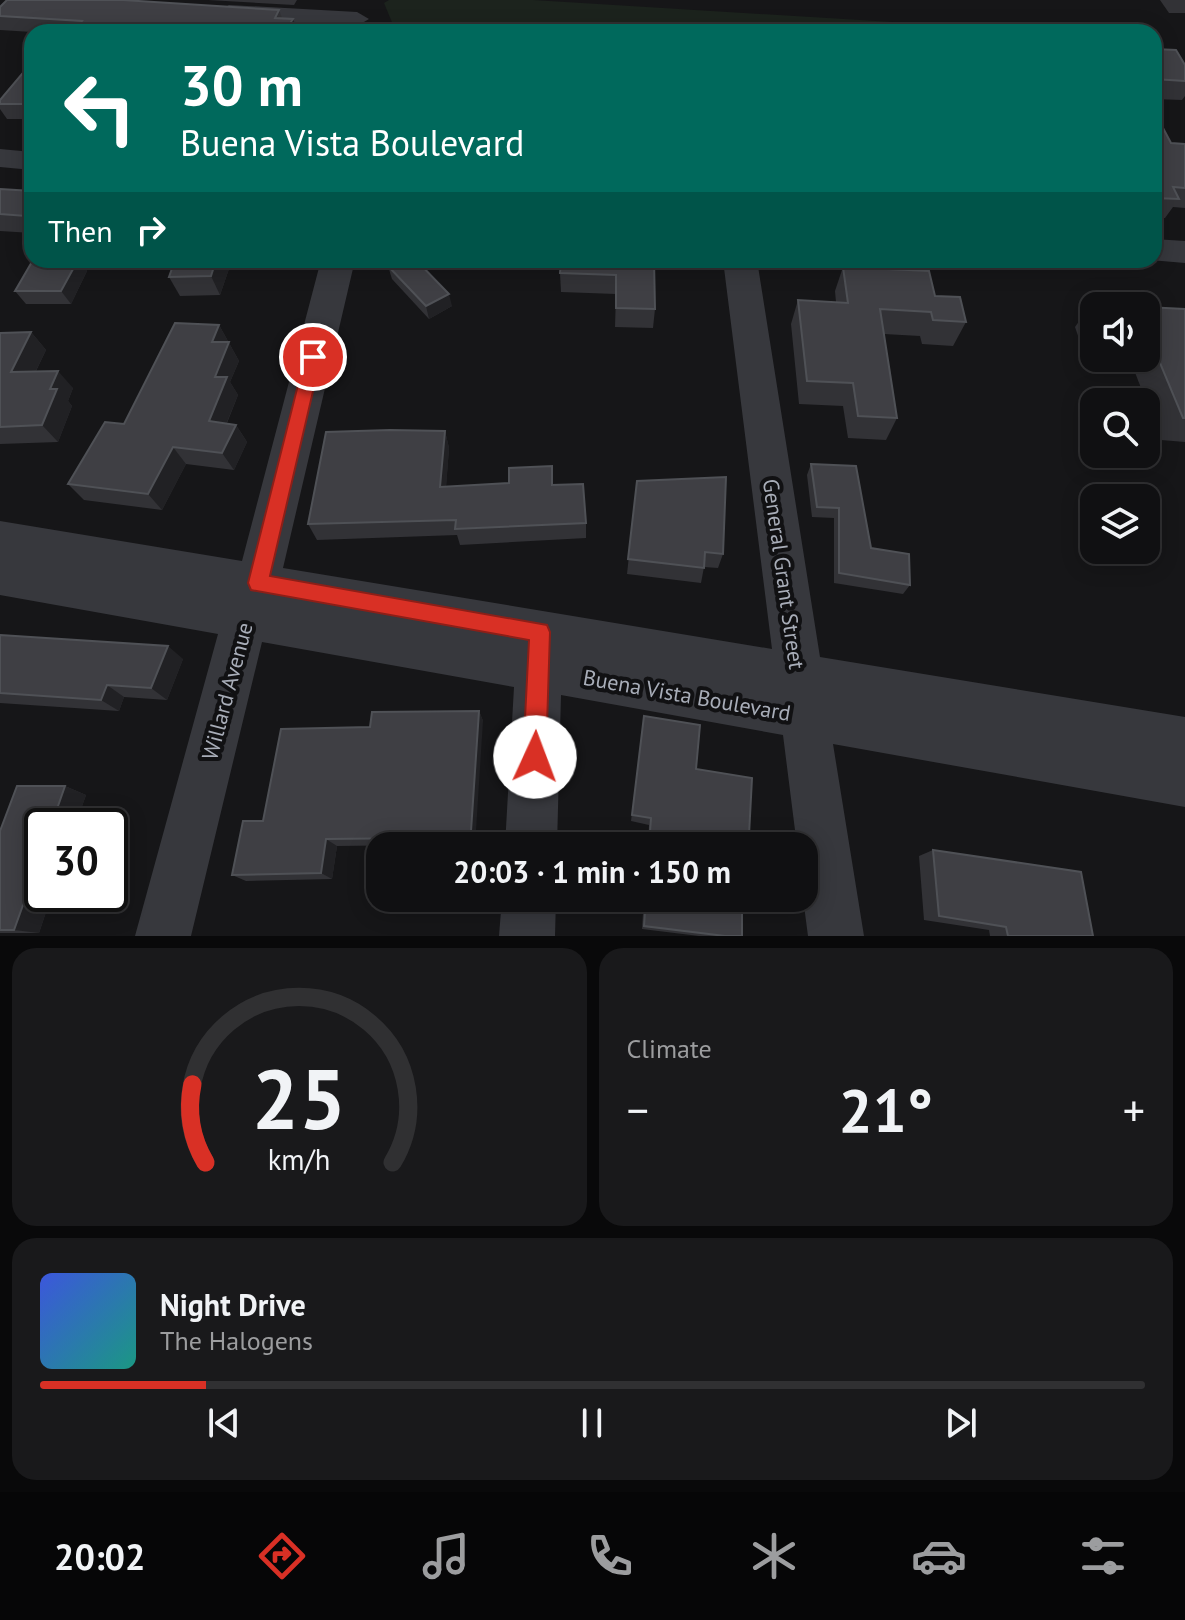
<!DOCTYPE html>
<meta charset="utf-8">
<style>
:root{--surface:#101012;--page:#19191b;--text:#f1f3f6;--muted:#9c9d9f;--line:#303032;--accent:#d93025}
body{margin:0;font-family:"PT Sans",sans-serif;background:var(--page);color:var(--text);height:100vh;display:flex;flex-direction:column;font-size:30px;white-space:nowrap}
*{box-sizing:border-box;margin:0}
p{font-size:26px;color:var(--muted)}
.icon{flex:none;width:44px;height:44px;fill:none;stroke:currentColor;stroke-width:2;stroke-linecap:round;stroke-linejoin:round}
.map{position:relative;height:936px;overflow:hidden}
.panel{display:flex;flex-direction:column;gap:12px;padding:12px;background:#09090a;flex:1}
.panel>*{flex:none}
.guide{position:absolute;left:24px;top:24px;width:1138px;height:244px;border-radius:24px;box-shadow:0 4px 20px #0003,0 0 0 2px var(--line);background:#00695c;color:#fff;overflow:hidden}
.fabs{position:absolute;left:1080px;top:292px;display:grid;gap:16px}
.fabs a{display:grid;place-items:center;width:80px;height:80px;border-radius:16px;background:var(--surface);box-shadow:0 4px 20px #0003,0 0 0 2px var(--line);font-size:40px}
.speed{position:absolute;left:24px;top:808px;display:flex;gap:16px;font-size:40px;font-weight:700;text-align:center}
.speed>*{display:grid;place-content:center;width:104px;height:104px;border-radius:50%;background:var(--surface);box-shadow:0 4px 20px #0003,0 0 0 2px var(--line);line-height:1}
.speed .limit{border:4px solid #111;border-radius:12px;background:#fff;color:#111}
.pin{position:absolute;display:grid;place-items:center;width:68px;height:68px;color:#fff;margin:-34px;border:4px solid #fff;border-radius:50%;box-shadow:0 2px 8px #0007}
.me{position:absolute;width:88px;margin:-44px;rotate:2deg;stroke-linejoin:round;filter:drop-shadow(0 0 6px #0008)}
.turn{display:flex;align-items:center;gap:28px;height:168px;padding:0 24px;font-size:36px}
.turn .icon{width:104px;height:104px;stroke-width:2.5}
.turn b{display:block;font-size:56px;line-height:68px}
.then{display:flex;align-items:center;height:76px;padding:0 24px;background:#0003;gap:16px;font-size:30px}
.big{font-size:60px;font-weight:700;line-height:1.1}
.panel .tile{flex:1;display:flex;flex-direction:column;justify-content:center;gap:12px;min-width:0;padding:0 28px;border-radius:24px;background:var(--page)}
.panel .dial{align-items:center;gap:0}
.dial svg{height:208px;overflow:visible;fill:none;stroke:var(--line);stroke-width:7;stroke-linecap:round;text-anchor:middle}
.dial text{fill:var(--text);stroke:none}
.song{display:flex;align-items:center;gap:24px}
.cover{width:96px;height:96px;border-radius:12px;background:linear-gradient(135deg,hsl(230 70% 55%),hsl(170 70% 35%))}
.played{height:8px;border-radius:4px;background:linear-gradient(90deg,var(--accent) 15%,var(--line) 15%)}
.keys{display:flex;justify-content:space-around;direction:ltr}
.heat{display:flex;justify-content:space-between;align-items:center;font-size:44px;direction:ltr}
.panel .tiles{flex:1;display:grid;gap:12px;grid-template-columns:1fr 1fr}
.tile:last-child{grid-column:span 2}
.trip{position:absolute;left:366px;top:832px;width:452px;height:80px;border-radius:24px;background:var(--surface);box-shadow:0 4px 20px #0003,0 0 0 2px var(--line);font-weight:700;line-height:80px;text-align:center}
.tab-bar{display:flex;height:128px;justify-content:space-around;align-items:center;background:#060607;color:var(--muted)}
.tab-bar .icon{width:56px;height:56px}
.tab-bar .current{color:var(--accent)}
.tab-bar b{font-size:36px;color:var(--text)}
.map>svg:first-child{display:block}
.green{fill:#1c231d}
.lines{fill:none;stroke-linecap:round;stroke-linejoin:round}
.path{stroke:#3d3f44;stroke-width:3;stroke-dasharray:3 4;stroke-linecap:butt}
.minor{fill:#37383d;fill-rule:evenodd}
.wall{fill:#323236}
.shaded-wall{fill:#212124}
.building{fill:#3f3f44;stroke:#4f5156;stroke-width:2}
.route{fill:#d93025;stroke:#8d1f18;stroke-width:2}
.labels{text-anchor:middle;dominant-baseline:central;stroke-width:8;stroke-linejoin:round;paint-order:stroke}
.street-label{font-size:22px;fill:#a8adb8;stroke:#111113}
</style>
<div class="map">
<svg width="1185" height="936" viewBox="0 0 1185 936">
<rect width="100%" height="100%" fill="#161618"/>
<!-- green -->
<polygon class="green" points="389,0 533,0 909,23 910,32 396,32 384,3"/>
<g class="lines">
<!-- path -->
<polyline class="path" points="489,32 504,25 605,32"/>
<!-- minor -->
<g class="minor">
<polygon points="229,5 357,12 369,19 357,26 220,17 217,12"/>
<polygon points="0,149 32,152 32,170 0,167"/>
<polygon points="1154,239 1185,241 1185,263 1150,260 1154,260"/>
<polygon points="321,260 355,260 283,568 772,649 723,260 757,260 820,657 1185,717 1185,807 833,744 864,936 808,936 803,898 804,846 797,846 783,735 561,695 557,846 505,846 514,687 262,642 191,936 135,936 218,634 0,595 0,521 242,561"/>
<polygon points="502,898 556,898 555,936 499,936"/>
</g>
</g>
<!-- wall -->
<g class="wall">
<polygon points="208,0 297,0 294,5"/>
<polygon points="1160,0 1185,0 1185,13 1169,13"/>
<polygon points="0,7 279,10 282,18 297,32 32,32 0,30"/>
<polygon points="1154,49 1185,65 1185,96 1182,100 1154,99"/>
<polygon points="32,68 32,119 7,119 0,109 0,100"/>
<polygon points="1154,111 1171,143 1185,144 1185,208 1173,207 1165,218 1154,218"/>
<polygon points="0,189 32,191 32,233 0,231"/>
<polygon points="33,260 117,260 81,261 87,271 71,304 26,304 15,291"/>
<polygon points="175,260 232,260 220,295 180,296 169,277"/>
<polygon points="654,260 655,309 653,328 615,327 616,294 561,292 560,273"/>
<polygon points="388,266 452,306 429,319 392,279"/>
<polygon points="843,267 935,296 966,322 953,346 922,344 920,336 884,334 897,418 886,440 848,438 843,406 799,404 791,324 798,300 836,302 835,291"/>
<polygon points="1092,303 1094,306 1094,358 1146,358 1146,307 1185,309 1185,442 1161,440 1131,362 1086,359 1075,327"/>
<polygon points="219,325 239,361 230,382 238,395 227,423 236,425 247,442 234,470 186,464 162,510 84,500 68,484"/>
<polygon points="31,332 46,350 36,371 73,388 68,401 72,406 58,442 0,444 0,333"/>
<polygon points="445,431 449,448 446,486 553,485 586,523 586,538 460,545 457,535 317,540 308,524"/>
<polygon points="811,464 871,548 910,585 903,594 834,583 834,518 812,517 807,475"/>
<polygon points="637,481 723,554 718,568 704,567 701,583 627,574"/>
<polygon points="0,635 183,659 167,700 124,697 119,711 0,703"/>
<polygon points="479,711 483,721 419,845 337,846 332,879 246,881 232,875 263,821 370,727"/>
<polygon points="643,725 696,769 749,835 744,841 742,841 742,846 648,846 649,825 631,821"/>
<polygon points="65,786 86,795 75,826 42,826 42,894 52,894 39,933 0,933 0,831"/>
<polygon points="933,850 1093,936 990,936 989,930 924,920 919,856"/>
<polygon points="644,898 742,898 742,936 699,936 642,929"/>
</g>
<!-- shaded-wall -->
<g class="shaded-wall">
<polygon points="293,19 297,32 284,32"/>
<polygon points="120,26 123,32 115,32"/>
<polygon points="32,208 32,224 26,216"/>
<polygon points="78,260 80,260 87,271 71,304 61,291"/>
<polygon points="216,260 232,260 220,295 211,276"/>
<polygon points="449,294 452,306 429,319 426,306"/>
<polygon points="219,325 239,361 230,382 238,395 220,439 209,421 215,377 212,342"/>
<polygon points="31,332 46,350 27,389 11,372"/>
<polygon points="58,371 73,388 68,401 72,406 58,442 42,425 50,389"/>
<polygon points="236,425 247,442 234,470 222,453"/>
<polygon points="445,431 449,448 445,503 440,487"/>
<polygon points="173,447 186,464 162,510 148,494"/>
<polygon points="168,646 183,659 167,700 151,688"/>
<polygon points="107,685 124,697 119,711 101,700"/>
<polygon points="479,711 483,721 475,846 470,846"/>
<polygon points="65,786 86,795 75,826 51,826"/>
<polygon points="326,839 337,846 332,879 321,873"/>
<polygon points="42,852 42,894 52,894 39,933 14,930"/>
</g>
<!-- building -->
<g class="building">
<polygon points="7,0 123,0 279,10 275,18 293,19 284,32 231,32 120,26 115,32 73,32 82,21 0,16 0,7"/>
<polygon points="1154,49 1176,50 1185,65 1185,81 1154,79"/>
<polygon points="27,68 32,68 32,104 0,104 0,100"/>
<polygon points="1154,111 1171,143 1185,144 1185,188 1173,187 1179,199 1154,198"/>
<polygon points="0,189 32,191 32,208 26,216 0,214"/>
<polygon points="33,260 78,260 61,291 15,291"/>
<polygon points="175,260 216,260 211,276 169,277"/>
<polygon points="401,260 416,260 449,294 426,306 388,266"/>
<polygon points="561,260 654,260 655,309 616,308 616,275 560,273"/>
<polygon points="843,267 929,271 935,296 960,297 966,322 933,320 931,312 880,309 897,418 858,416 853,383 807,381 798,300 848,303"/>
<polygon points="1092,303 1136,306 1094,306 1094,309"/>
<polygon points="1146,307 1185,309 1185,418 1183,418 1150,339 1146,338"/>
<polygon points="175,323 219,325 212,342 229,342 215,377 227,377 209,421 236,425 222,453 173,447 148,494 68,484 105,422 124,424"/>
<polygon points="31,332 11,372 58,371 50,389 57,389 42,425 0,427 0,333"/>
<polygon points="390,430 445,431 440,487 509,483 509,468 552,466 552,485 583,484 586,523 455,529 456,520 308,524 326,432"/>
<polygon points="811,464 856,466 871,548 909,554 910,585 839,573 839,508 817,507"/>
<polygon points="726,477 723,554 705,552 704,568 628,559 637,481"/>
<polygon points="0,635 168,646 151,688 107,685 101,700 0,693"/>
<polygon points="479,711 470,846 419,846 419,838 326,839 321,873 232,875 243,821 263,821 281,729 370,727 372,712"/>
<polygon points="644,716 700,725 696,769 752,778 749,835 742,834 742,846 649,846 651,818 632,815"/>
<polygon points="17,786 65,786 51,826 42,826 42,852 14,930 0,930 0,831"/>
<polygon points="933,850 1081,872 1093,936 1008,936 1006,927 939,916"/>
<polygon points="646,898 742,898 742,936 725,936 644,926"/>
</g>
<!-- route -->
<polygon class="route" points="313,351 321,357 270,576 547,625 550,632 546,757 543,765 535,769 527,765 523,757 529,640 251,590 248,583 305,357"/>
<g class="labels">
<!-- street labels -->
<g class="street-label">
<text transform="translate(784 574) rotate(82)">General Grant Street</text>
<text transform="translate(227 691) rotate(-75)">Willard Avenue</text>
<text transform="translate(687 695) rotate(10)">Buena Vista Boulevard</text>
</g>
</g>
</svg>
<div class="fabs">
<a><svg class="icon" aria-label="sound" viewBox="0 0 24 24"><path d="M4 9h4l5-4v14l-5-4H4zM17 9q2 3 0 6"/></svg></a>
<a><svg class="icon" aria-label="search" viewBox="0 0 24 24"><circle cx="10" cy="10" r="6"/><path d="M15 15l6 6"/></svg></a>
<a><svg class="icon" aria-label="layers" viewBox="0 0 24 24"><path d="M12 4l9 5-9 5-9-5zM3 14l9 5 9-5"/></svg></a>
</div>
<div class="speed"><div class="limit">30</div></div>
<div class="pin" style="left:313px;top:357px;background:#d93025"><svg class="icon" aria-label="arrive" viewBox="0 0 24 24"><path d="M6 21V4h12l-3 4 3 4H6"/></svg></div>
<svg class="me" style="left:535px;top:757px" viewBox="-20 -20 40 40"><circle r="19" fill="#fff"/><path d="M0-13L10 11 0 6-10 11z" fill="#d93025"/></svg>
<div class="trip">20:03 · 1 min · 150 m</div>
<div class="guide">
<div class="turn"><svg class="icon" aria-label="left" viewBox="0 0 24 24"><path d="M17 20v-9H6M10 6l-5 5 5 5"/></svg><div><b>30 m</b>Buena Vista Boulevard</div></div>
<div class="then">Then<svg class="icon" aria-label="right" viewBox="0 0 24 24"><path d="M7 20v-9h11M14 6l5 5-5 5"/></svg></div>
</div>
</div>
<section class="panel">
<div class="tiles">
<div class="tile dial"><svg viewBox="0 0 100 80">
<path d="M14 69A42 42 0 1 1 86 69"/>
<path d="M14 69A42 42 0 0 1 9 39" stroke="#d93025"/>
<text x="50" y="56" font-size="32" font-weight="700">25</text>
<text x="50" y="72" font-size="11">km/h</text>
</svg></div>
<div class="tile"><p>Climate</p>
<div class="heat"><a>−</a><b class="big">21°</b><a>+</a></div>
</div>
<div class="tile">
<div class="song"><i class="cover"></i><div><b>Night Drive</b><p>The Halogens</p></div></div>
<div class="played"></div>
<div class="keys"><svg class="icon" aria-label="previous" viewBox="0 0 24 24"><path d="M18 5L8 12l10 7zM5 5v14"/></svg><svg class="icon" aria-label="pause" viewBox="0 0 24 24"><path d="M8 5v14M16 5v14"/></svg><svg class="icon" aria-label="next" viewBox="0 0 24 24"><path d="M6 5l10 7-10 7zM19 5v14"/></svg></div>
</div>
</div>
</section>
<nav class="tab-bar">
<b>20:02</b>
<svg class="icon current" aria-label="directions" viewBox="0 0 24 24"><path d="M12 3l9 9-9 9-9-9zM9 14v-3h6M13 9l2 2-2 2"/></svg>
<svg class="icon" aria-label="music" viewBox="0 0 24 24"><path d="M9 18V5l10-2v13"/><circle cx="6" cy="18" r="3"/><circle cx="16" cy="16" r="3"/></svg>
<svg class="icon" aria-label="phone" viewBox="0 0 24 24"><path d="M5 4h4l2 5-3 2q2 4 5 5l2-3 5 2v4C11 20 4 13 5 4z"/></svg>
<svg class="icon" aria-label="climate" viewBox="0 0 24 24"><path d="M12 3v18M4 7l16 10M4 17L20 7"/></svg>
<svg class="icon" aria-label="car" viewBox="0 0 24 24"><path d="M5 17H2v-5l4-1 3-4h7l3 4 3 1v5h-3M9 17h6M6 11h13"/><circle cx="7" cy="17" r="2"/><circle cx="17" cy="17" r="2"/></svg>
<svg class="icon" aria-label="filters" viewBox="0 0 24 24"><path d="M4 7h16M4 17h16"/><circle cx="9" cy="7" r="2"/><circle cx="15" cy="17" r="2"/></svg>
</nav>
